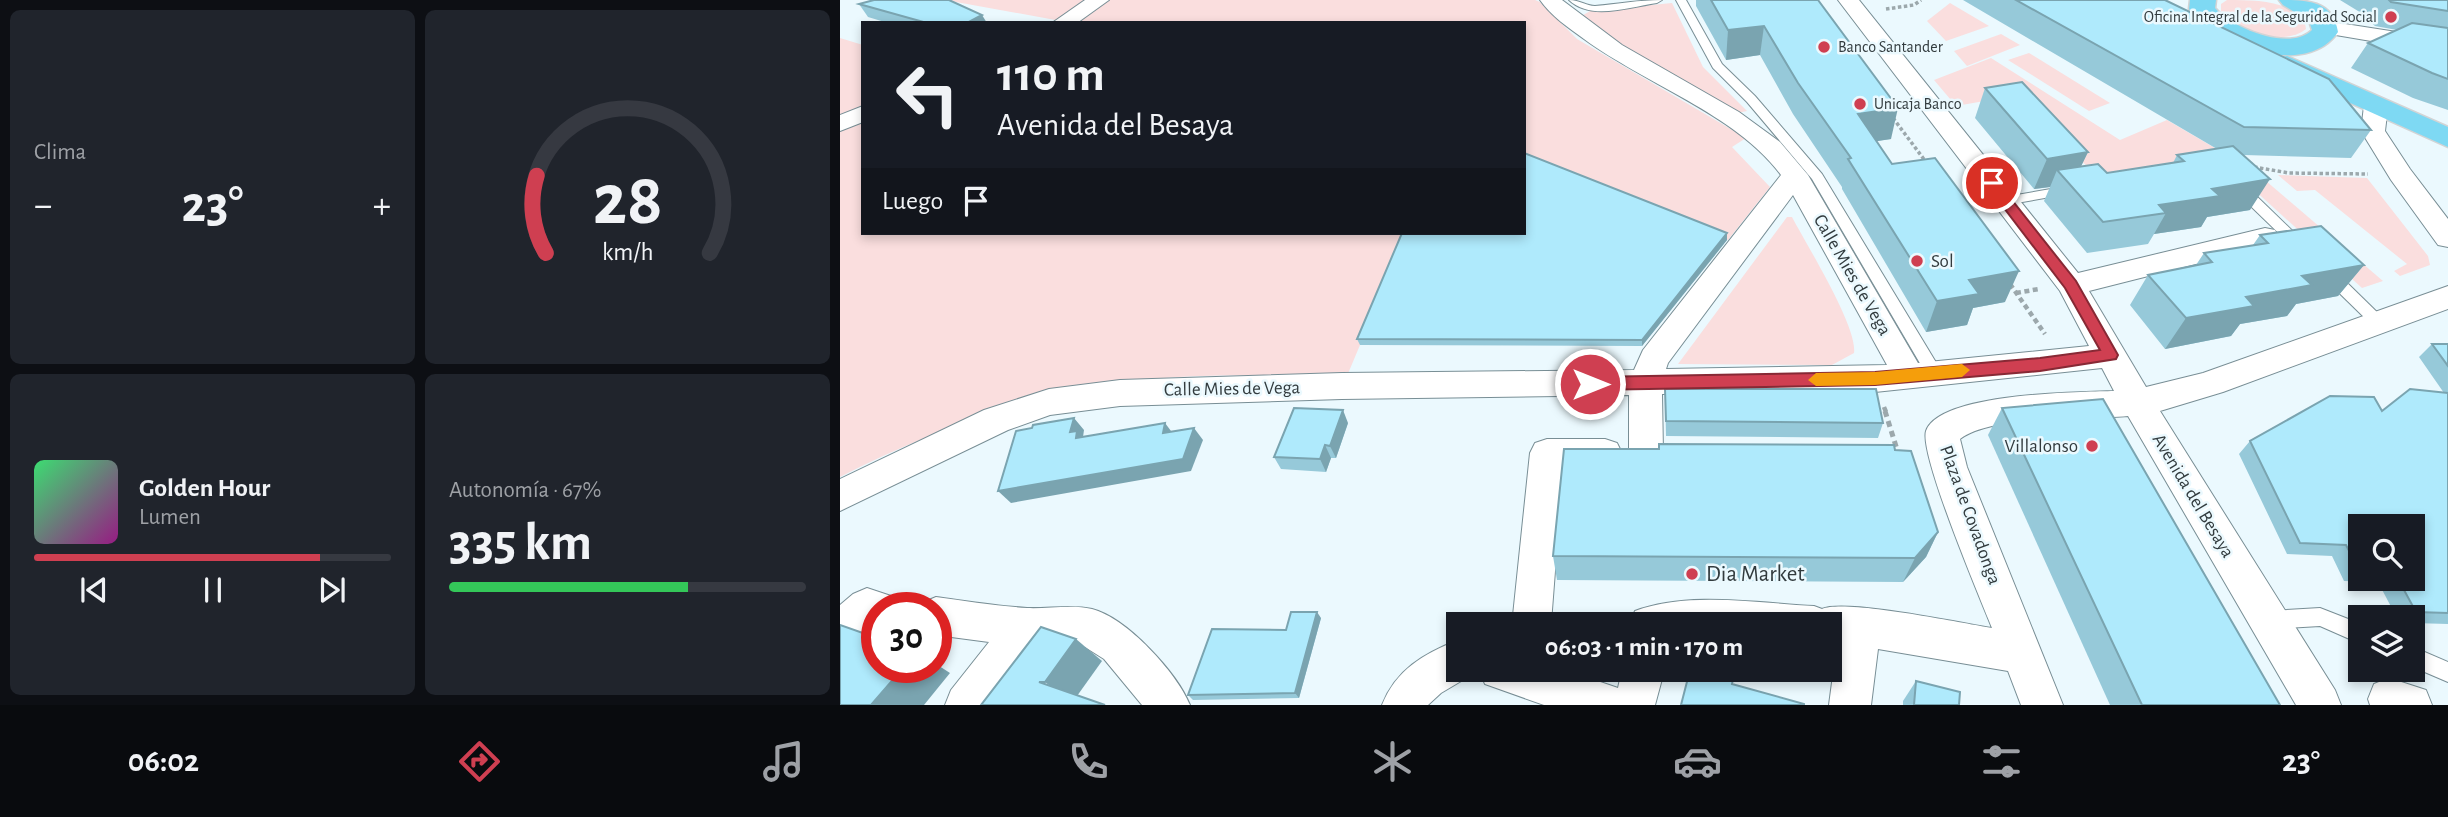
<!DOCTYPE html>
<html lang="es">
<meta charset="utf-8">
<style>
:root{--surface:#171b24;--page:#20242c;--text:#f1f3f6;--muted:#9ea1a6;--line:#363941;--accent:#cf3f51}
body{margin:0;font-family:"Alegreya Sans",sans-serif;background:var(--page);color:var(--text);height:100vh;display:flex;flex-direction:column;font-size:26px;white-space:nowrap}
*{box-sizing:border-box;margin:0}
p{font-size:23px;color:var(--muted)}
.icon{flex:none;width:38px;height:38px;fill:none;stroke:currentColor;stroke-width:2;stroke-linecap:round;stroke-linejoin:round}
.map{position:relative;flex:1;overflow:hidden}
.details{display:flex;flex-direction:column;gap:10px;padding:10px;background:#0d0f14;width:840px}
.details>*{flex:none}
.banner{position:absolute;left:21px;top:21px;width:665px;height:214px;border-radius:0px;box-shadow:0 4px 10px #0003;background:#171b24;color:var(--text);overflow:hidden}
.tools{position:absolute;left:1508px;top:514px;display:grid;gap:14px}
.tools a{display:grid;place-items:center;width:77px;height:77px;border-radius:0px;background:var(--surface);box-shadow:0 4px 10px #0003;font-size:35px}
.speed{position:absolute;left:21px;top:592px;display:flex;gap:14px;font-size:35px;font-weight:700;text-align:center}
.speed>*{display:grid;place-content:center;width:91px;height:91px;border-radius:50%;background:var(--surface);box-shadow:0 4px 10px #0003;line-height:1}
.speed .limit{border:10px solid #d22;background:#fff;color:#111}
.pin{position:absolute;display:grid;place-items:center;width:60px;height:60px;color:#fff;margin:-30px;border:4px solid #fff;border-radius:50%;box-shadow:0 2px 7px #0007}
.me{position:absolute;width:77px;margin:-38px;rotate:90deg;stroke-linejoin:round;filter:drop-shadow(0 0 5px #0008)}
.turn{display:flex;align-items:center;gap:24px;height:147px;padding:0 21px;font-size:32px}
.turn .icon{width:91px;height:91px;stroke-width:2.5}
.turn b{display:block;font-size:49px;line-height:60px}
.then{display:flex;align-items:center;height:66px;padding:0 21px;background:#0003;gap:14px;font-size:26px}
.big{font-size:52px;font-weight:700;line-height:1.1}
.details .widget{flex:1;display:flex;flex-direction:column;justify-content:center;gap:10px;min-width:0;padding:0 24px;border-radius:10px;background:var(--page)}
.details .dial{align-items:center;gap:0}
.dial svg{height:182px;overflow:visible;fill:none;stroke:var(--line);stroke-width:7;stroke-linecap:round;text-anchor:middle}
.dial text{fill:var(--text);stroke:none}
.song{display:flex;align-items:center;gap:21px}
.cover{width:84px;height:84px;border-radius:10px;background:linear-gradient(135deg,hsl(140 70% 55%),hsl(310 70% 35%))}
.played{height:7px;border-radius:4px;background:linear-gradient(90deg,var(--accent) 80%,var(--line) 80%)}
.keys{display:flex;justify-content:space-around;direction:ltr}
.heat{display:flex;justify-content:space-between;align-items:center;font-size:38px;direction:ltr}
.charge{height:10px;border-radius:5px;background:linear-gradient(90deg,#34c759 67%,var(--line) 0)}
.details .tiles{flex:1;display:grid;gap:10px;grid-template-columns:repeat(2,1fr)}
.trip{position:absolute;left:606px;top:612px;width:396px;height:70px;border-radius:0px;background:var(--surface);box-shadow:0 4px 10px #0003;font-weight:700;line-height:70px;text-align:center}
.tabs{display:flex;height:112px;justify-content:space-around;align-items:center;background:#090b0e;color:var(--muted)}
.tabs .icon{width:49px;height:49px}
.tabs .selected{color:var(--accent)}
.tabs b{font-size:32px;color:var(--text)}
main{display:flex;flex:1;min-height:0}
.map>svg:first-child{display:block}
.green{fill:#fadede}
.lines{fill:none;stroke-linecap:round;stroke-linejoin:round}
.lane-casing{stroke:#788e95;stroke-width:2}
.street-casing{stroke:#788e95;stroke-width:2}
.highway-casing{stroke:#d2d4d5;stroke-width:3}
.path-far2{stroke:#9ca8ac;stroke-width:3.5;stroke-dasharray:3.5 2.5;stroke-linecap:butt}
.path-far1{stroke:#9ca8ac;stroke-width:4.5;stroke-dasharray:5 3.5;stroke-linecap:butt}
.path{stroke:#9ca8ac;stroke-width:5;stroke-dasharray:6 4.5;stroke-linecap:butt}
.lane{fill:#fff;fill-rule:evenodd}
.street{fill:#fff;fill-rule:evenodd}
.highway{fill:#7ed9f3;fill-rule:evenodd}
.wall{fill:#96c9d9;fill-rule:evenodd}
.shaded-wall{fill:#7aa4b0}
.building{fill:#afeafc;stroke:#7aa4b0;stroke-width:2}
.route{fill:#cf3f51;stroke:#872935;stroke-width:2}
.slow{fill:#f59e0b}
.poi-dot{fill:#cf3f51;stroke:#ebf9fe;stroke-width:2.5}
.labels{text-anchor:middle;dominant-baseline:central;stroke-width:5;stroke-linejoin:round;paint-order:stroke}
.far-poi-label{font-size:16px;fill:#323b3e;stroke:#ebf9fe;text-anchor:start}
.poi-label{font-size:19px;fill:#323b3e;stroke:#ebf9fe;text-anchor:start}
.street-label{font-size:19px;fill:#323b3e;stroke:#ebf9fe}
.near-poi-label{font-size:23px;fill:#323b3e;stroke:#ebf9fe;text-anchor:start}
</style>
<main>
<section class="details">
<div class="tiles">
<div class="widget"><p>Clima</p>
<div class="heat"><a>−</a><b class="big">23°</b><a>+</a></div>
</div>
<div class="widget dial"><svg viewBox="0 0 100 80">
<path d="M14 69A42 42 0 1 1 86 69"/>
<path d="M14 69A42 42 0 0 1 10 35" stroke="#cf3f51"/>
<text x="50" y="56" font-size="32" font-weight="700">28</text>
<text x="50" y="72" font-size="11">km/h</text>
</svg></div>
<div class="widget">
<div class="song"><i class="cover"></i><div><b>Golden Hour</b><p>Lumen</p></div></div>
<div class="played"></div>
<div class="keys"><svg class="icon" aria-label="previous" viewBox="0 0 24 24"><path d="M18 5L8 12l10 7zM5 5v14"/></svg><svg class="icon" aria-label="pause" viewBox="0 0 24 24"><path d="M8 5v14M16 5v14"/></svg><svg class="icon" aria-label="next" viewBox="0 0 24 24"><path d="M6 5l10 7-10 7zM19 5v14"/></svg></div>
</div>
<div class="widget"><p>Autonomía · 67%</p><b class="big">335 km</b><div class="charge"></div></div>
</div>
</section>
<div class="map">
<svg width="1608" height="705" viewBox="0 0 1608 705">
<rect width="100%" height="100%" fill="#ebf9fe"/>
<!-- green -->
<g class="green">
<polygon points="105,0 254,0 221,21"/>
<polygon points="267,0 695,0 700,2 737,39 906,138 892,147 930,187 888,240 684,160 684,23 232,23"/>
<path d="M1387,0c28,0 55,0 77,18l2,11c-22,18 -69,4 -85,-16v-9z"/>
<polygon points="832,3 863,67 907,111 893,114 763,35 740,17 750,11"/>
<polygon points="1110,3 1149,26 1106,41 1087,21"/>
<polygon points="1161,34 1180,45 1127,66 1114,51"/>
<polygon points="0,38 23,45 23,110 0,121"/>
<polygon points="1189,53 1270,103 1249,111 1168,60"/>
<polygon points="1151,58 1280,140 1327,120 1387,155 1276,178 1250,169 1173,96 1116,106 1094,80"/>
<path d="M23,118v115h544l-60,143c-60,1 -122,-3 -182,2 -113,10 -224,47 -325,99v-347z"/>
<polygon points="1419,175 1543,281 1522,288 1411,187"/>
<polygon points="1438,175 1527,178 1588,256 1590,265 1560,276 1554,271 1567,264 1475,190 1457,191"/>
<path d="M947,217h5c14,27 66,110 62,136l-22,12 -154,-1z"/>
</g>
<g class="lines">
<defs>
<g id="lane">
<path d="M729,0c11,0 17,6 26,6 23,-2 44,-6 67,-6l-5,3c-28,4 -66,18 -88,-3z"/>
<polygon points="836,0 846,0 882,64 915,96 982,174 1100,369 1102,373 1100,377 1088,377 972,179 907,102 873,68"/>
<polygon points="1399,183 1404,184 1464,242 1466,245 1464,248 1454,248 1394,190 1392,187"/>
<polygon points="1228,186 1233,187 1233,193 1165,205 1158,201 1165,197"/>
<polygon points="1490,270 1495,271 1543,318 1546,322 1543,326 1533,326 1485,279 1483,275"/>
<polygon points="1480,608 1521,624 1521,644 1480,626 1431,629 1424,627 1421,620 1424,613 1431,611"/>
<polygon points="1573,647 1608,662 1608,682 1573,667"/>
</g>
<g id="street">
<polygon points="245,0 269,0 237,23 212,23"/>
<path d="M700,0h22l60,45 117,67 41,30 28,33 110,188 171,-17 -29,-55 -222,-291h21l219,273 187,-45 10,2 4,7 -4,7 -186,47 57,96 57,-14 245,-87v23l-225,83 -63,19 175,279 6,15h-45l-168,-289c-44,4 -133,-2 -168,23l7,28 96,238h-42l-13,-34 -130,-22 -7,56h-42l8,-60 -8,-1v-19h-200l6,-14c52,-20 123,-8 179,-5l8,3c24,-10 138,14 170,19 -12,-30 -73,-174 -66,-197 13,-38 153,-39 188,-40l-12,-23 -227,24 -213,2 1,59 -5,10 -12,4 -12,-4 -5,-10v-58l-287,4 -222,7 -70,9 -42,15 -168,81v-32l144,-69 65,-21 71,-9 222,-7 292,-3 9,-20 138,-175c-45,-61 -136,-91 -197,-136 -15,-11 -33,-23 -44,-39zM953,195l94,170 -221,4 2,-6z"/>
<polygon points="1486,21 1608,40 1608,54 1478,32 1475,27 1478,22"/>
<polygon points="1536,99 1544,101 1548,106 1545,131 1570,169 1608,219 1608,247 1598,245 1551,180 1521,131 1524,106 1528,101"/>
<polygon points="23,106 23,122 0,131 0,115"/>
<polygon points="707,439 765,439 777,443 782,453 777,463 765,467 723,467 711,623 672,625 690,453 695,443"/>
<polygon points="27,588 51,596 56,607 37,607 37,628 34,627 14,645 0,650 0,605 13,594"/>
<path d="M96,597c30,4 61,9 91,11 21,1 45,-4 65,1 35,9 85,64 98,96h-48l-38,-46 -19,-12 -49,-1 -44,59h-47l6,-15 38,-48 -53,-7v-28h-16l2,-4z"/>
<path d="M618,640v30h16l-1,4 -32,19 -13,12h-46c14,-35 41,-51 76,-65z"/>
<polygon points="639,670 725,670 778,688 780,679 778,670 820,670 822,679 815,705 704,705 645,684"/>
<polygon points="1549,678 1586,690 1592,705 1530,705 1528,699 1534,684"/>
</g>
<g id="highway">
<path d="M1350,0h26l-1,8c17,20 75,44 97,22l-3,-9 -26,-16 -4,-5c27,0 54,0 59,32 -31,46 -122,16 -149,-23z"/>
<polygon points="1447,56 1608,127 1608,147 1437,70 1433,64 1437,58"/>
</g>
</defs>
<!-- lane casing -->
<use href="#lane" class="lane-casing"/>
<!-- street casing -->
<use href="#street" class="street-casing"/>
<!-- highway casing -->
<use href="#highway" class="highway-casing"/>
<!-- path-far2 -->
<g class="path-far2">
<polyline points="1046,9 1074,5 1081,0"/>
<polyline points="1053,118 1086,162"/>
<polyline points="1414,167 1449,173 1528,174"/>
</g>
<!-- path-far1 -->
<g class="path-far1">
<polyline points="1170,284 1205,334"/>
<polyline points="1176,293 1199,289"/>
<polyline points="1044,407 1046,412"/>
</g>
<!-- path -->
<polyline class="path" points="1045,411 1059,456"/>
<!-- lane -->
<use href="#lane" class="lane"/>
<!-- street -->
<use href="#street" class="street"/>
<!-- highway -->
<use href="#highway" class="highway"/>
</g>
<!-- wall -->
<g class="wall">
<polygon points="856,0 978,0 1051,139 1036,141 1052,164 1165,302 1133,308 1127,325 1086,332 1002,189 1002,187 953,114 920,55 886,60 856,6"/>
<polygon points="1123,0 1325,0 1531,130 1511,158 1404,155 1410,210 1367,217 1361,227 1314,234 1308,244 1247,253 1204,201 1210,187 1194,189 1135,118 1145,88 1248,152 1241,166 1267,173 1333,163 1337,155 1377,149"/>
<polygon points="1500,0 1608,0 1608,110 1573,98 1511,68 1528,43 1557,30 1535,26 1518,11"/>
<polygon points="19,4 147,23 48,23 28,17"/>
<polygon points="887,233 887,240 802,346 520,345 517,339"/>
<polygon points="1420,235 1524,265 1498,296 1456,304 1447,316 1400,324 1391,336 1325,349 1290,305 1308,275 1356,265 1364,253 1413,245"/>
<path d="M1592,344h16v280l-35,-1v-5h-16l-19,-36 -34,-1 -12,-25 -45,-2 -48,-100 11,-13 132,-30 62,-18 -25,-36zM1521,527l52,52h-52z"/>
<polygon points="825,389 1043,423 1038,438 826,436"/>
<polygon points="1162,408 1440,705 1270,705 1148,435"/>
<polygon points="508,423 496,458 491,458 486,472 441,469 434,457"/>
<polygon points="1055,450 1098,532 1086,557 1063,582 717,580 713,556"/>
<polygon points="481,618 459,698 353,700 348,695 446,630"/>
<polygon points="1076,681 1119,705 1063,705 1063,701"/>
</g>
<!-- shaded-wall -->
<g class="shaded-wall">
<polygon points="142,15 147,23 127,23"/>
<polygon points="924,26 920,55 886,60 888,30"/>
<polygon points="1058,108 1051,139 1012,145 1018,114"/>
<polygon points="1248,152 1233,183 1217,170 1210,187 1194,189 1207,159"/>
<polygon points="1430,179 1410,210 1367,217 1361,227 1314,234 1326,213 1319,205 1372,189"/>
<polygon points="887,233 887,240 802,346 802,340"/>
<polygon points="1524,265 1498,296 1456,304 1447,316 1400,324 1391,336 1325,349 1346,318 1462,276"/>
<polygon points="1179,271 1165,302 1133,308 1127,325 1086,332 1097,301 1129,280"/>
<polygon points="503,410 508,423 496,458 490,446"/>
<polygon points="234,418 244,430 243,437 246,450 230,432"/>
<polygon points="325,423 334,435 323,433"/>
<polygon points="354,428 363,440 351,471 171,503 158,491"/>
<polygon points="485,445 491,458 486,472 480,459"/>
<polygon points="1098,532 1086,557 1063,582 1075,558"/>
<polygon points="477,612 481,618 459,698 455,693"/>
<polygon points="236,639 262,661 232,703 205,682"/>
<polygon points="96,664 110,673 84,705 31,705 64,667 96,667"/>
</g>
<!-- building -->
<g class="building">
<polygon points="34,0 109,0 142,15 127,23 87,23 19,4"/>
<polygon points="871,0 978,0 1058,108 1018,114 1052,164 1095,158 1179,271 1129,280 1139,294 1097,301 1008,159 1011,158 958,83 924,26 888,30"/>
<polygon points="1176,0 1325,0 1489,79 1531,130 1404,127"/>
<polygon points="1549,0 1608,0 1608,11 1551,2"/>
<polygon points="1572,23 1608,28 1608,79 1592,73 1528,43"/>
<polygon points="1182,82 1248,152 1207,159 1145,88"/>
<polygon points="1393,146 1430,179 1372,189 1380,196 1319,205 1326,213 1263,222 1217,170 1258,164 1267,173 1344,161 1337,155"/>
<polygon points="684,153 887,233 802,340 517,339 562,233 684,233"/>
<polygon points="1481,226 1524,265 1462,276 1472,285 1406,297 1414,306 1346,318 1308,275 1372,262 1364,253 1428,243 1420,235"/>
<polygon points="1592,344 1608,344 1608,366"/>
<polygon points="825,389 1036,389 1043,423 826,421"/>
<polygon points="1570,389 1608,393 1608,613 1576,612 1558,579 1573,579 1573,527 1521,527 1521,570 1519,570 1506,545 1460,543 1410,441 1490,396 1534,397 1542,411"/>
<polygon points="1263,399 1440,705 1302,705 1162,408"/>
<polygon points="454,408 503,410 490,446 485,445 480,459 434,457"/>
<polygon points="234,418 230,432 237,431 236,438 325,423 323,433 354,428 343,459 158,491 176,431 192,428 193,425"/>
<polygon points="819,444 1054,445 1055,450 1071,451 1098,532 1075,558 713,556 724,449 819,449"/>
<polygon points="451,612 477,612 455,693 348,695 372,629 446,630"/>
<polygon points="0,625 37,638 37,667 64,667 31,705 0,705"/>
<polygon points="201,627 236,639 205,682 199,682 265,705 141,705"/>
<polygon points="850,670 895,670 892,684 964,704 964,705 841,705"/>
<polygon points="1076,681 1120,692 1119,705 1074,705"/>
</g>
<!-- route -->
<polygon class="route" points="1152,179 1156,180 1236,281 1278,355 1276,359 1200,371 1035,385 750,390 742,384 750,377 1035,372 1200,358 1260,350 1225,288 1145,183"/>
<!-- slow -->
<polygon class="slow" points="1122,364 1130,370 1122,377 1035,385 976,386 968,380 976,373 1035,372"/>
<!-- markers -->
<g class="poi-dot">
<circle cx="1551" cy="17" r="7"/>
<circle cx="984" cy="47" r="7"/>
<circle cx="1020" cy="104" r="7"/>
<circle cx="1077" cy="261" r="7"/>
<circle cx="1252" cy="446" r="7"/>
<circle cx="852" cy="574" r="7"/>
</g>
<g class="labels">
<!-- far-poi labels -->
<g class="far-poi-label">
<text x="1537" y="17" text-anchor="end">Oficina Integral de la Seguridad Social</text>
<text x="998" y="47">Banco Santander</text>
<text x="1034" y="104">Unicaja Banco</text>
</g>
<!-- poi labels -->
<g class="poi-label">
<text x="1091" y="261">Sol</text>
<text x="1238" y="446" text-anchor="end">Villalonso</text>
</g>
<!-- street labels -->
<g class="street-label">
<text transform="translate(1012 275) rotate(60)">Calle Mies de Vega</text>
<text transform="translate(392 389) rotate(-1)">Calle Mies de Vega</text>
<text transform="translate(1353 496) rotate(59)">Avenida del Besaya</text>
<text transform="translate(1130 515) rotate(70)">Plaza de Covadonga</text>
</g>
<!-- near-poi labels -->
<g class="near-poi-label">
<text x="866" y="574">Dia Market</text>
</g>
</g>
</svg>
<div class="tools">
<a><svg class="icon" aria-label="search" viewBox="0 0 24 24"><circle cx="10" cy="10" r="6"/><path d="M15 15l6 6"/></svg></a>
<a><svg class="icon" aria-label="layers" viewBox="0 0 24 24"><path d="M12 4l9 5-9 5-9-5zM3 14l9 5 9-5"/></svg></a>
</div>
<div class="speed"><div class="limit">30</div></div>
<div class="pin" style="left:1152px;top:183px;background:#d93025"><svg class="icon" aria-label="arrive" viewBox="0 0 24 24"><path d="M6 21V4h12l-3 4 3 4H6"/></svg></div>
<svg class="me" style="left:750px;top:384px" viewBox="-20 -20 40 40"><circle r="17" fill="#cf3f51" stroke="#fff" stroke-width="3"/><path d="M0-11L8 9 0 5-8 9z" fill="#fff"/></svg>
<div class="trip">06:03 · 1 min · 170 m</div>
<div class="banner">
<div class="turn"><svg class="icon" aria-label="left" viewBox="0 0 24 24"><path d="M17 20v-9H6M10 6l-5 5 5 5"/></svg><div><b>110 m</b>Avenida del Besaya</div></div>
<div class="then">Luego<svg class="icon" aria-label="arrive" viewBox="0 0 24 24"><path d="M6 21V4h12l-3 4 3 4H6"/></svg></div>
</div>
</div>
</main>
<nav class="tabs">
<b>06:02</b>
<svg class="icon selected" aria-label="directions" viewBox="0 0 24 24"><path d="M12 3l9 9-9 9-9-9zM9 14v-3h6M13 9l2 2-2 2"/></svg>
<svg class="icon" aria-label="music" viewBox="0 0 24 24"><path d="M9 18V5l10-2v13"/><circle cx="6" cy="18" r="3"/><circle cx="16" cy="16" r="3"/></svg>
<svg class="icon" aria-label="phone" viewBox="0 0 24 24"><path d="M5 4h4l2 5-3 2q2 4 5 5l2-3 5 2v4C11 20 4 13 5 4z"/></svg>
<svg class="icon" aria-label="climate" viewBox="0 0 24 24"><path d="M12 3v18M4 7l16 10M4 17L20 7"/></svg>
<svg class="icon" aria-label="car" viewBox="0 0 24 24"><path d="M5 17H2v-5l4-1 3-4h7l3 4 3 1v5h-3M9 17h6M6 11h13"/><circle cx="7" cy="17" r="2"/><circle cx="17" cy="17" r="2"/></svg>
<svg class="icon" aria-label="filters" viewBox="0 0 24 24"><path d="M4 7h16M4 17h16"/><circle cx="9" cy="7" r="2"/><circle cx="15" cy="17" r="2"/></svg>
<b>23°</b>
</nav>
